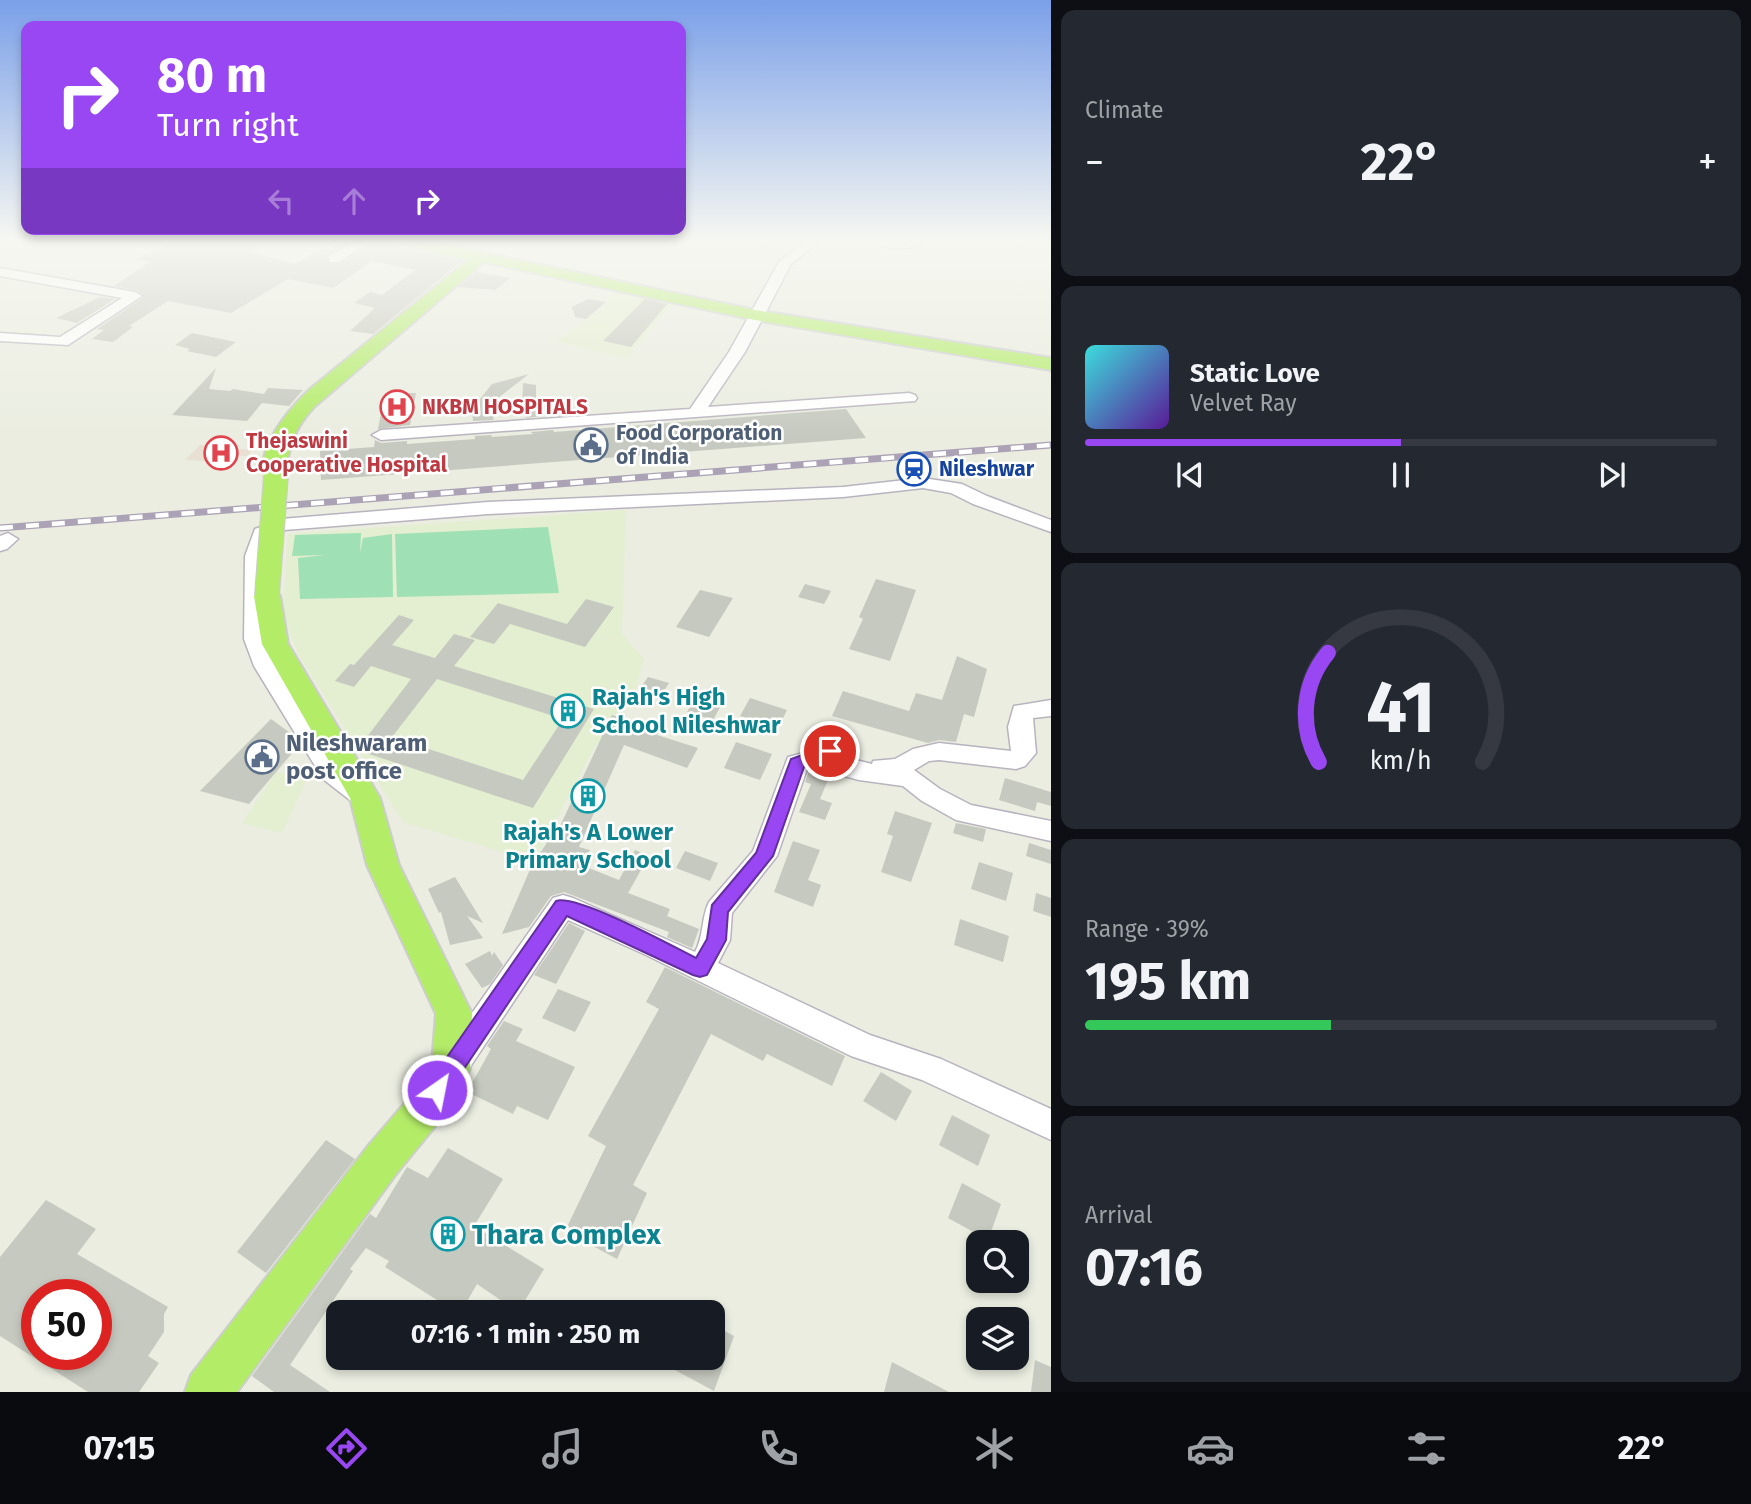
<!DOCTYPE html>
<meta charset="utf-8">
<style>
:root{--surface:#171b24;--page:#242831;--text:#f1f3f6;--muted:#9ea1a6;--line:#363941;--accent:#9847f3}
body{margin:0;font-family:"Fira Sans",sans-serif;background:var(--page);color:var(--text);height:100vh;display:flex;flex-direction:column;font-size:26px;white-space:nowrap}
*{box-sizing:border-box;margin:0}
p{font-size:23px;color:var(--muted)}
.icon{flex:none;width:38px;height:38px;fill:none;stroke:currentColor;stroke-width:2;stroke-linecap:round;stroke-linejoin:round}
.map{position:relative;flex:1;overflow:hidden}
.details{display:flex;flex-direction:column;gap:10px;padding:10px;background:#0d0f14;width:700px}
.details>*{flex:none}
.banner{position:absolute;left:21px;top:21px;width:665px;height:214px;border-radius:14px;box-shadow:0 4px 10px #0003;background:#9847f3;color:#fff;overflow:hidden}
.tools{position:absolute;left:966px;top:1230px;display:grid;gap:14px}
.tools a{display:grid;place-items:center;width:63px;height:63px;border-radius:14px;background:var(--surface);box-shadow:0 4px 10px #0003;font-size:35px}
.speed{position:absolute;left:21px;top:1279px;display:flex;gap:14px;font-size:35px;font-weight:700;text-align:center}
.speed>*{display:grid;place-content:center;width:91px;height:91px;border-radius:50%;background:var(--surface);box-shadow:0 4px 10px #0003;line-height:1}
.speed .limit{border:10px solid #d22;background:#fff;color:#111}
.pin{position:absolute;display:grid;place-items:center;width:60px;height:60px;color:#fff;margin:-30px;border:4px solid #fff;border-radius:50%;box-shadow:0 2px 7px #0007}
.me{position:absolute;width:77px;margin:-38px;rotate:33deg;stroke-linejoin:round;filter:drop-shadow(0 0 5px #0008)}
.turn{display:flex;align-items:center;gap:24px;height:147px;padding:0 21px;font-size:32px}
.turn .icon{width:91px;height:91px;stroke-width:2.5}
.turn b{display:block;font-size:49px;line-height:60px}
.lanes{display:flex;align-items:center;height:66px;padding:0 21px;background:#0003;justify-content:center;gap:35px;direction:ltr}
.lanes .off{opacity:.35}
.big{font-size:52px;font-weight:700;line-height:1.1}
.details .tile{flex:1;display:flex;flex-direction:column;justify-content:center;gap:10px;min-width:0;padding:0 24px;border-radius:14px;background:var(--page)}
.details .dial{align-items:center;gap:0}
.dial svg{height:182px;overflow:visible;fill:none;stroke:var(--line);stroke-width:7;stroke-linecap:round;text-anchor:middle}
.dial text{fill:var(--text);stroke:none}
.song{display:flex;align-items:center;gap:21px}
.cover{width:84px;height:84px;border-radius:10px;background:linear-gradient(135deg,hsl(180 70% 55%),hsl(270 70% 35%))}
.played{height:7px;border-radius:4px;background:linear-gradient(90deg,var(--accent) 50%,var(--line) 50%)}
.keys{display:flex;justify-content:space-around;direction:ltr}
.heat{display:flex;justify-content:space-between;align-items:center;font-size:38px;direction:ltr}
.charge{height:10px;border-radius:5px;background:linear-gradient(90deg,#34c759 39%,var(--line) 0)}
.trip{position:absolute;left:326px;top:1300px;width:399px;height:70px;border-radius:14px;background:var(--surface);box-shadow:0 4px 10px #0003;font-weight:700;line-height:70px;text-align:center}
.tab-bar{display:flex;height:112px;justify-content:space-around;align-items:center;background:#090b0e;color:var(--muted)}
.tab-bar .icon{width:49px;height:49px}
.tab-bar .current{color:var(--accent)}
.tab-bar b{font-size:32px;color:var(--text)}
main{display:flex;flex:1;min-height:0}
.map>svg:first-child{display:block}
.education{fill:#e4eed0}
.medical{fill:#e7e0d3}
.green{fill:#9fe1b4}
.building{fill:#c6c9bf;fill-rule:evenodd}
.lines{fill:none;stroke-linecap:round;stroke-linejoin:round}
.minor-casing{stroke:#b9b3bf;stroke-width:3}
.major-casing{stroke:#cdcdcd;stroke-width:4}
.minor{fill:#fff;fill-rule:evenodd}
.major{fill:#b3ec67;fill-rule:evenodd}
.rail-casing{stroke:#aca2b6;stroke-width:7}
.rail{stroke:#fff;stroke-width:4.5;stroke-dasharray:13;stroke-linecap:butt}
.major-bridge-casing{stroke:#cdcdcd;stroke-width:26;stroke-linecap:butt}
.major-bridge{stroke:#b3ec67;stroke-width:24}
.route{fill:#9847f3;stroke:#632e9e;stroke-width:2}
.labels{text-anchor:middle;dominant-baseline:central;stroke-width:5;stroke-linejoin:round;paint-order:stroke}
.far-health-label{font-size:21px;font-weight:bold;fill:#be3a42;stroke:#fff;text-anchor:start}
.far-service-label{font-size:21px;font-weight:bold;fill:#4e5e75;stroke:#fff;text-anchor:start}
.far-transit-label{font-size:21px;font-weight:bold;fill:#164399;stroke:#fff;text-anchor:start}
.culture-label{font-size:24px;font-weight:bold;fill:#0d838f;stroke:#fff;text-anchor:start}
.service-label{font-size:24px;font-weight:bold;fill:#4e5e75;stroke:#fff;text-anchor:start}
.near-culture-label{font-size:28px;font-weight:bold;fill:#0d838f;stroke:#fff;text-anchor:start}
</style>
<main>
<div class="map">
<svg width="1051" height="1392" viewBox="0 0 1051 1392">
<rect width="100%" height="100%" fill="#eaede0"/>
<!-- education -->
<g class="education">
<polygon points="617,287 677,299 626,358 556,342 601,309"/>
<polygon points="626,510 622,634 644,659 635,691 608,737 595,746 539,852 522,858 403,822 297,652 283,612 288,534"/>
<polygon points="276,772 307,779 282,833 242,823"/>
</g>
<!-- medical -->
<polygon class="medical" points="200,445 252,450 247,456 231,456 228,462 185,460"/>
<!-- green -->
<g class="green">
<polygon points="548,527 559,593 397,597 395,534"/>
<polygon points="361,533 360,553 363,538 392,534 393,597 300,599 298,558 325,555 292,556 295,535"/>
</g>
<!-- building -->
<g class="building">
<polygon points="174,241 261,241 256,244 262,245 251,252 295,264 323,248 330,249 346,241 351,241 328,254 327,264 340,264 373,241 462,261 373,334 350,331 375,308 354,303 370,292 382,295 415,270 372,261 333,288 288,279 231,313 168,301 129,326 133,327 113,342 92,339 104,330 97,329 144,297 136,290 114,286 150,262 136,259"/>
<polygon points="476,272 510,278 495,290 458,287"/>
<polygon points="100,297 115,299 77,323 56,318"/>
<polygon points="588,299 606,302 586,319 575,317 572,307"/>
<polygon points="645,299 667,304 631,347 603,341"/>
<polygon points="192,333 236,342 216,357 187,351 190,349 175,345"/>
<polygon points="216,368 209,389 230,391 233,389 264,394 268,388 303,390 289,406 262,403 247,421 172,415"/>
<polygon points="529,374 498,398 493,420 473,421 472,409 492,384"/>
<polygon points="523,383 536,385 536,404 544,416 526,418 522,409"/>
<polygon points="385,393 416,393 410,425 378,429"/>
<polygon points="846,409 866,438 321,480 320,451 374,447 375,440 381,443 407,441 407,444 475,439 475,436 492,435 491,437 533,434 531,432 553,430 554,432"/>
<polygon points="876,579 916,590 890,661 849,649 863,619 859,617"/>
<polygon points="805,584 831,591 824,604 798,597"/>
<polygon points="700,590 733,598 709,637 676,627"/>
<polygon points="586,599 614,607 585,647 510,624 494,644 470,637 498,603 567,624"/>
<path d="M399,615l15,5 -22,25 43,13 19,-24 21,6 -21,26 140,43 -61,99 -176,-58 54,-71 -40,-13 -17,21 -19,-6 15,-17 4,1zM437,679l126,40 -40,61 -131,-43z"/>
<polygon points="957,656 987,669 974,717 964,714 956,742 939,740 928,743 832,716 843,691 909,711 916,693 942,700"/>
<polygon points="648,677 669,683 659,699 638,692"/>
<polygon points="698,694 723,702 713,720 687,712"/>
<polygon points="750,698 787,710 778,728 740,716"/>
<polygon points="612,715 660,730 657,735 698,748 687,768 624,745 579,847 590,850 581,865 619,880 635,850 649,856 628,893 670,909 667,916 699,929 692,948 667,937 669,932 564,892 551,896 529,927 502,934 532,865 550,838 554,839"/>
<polygon points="271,719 293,735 299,745 249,804 200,791"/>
<polygon points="736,742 772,754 760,780 724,768"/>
<polygon points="809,771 830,775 820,799 832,803 825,820 799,812 811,784 805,782"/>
<polygon points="1005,778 1051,792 1051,806 1037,802 1035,811 999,800"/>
<polygon points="895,811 932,823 911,882 881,872 893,836 887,834"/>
<polygon points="956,823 986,829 983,842 953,833"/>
<polygon points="793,841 820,850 808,880 821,885 813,907 774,892"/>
<polygon points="1029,843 1051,850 1051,864 1026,856"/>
<polygon points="685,851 718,863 710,881 676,868"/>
<polygon points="979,862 1013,873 1006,901 971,889"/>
<polygon points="455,877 483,923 467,916 483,938 450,945 441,912 439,913 428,889"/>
<polygon points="1036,893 1051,898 1051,917 1033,911"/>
<polygon points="960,919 1009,936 1003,962 954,945"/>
<polygon points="569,923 585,931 556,984 534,975"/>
<polygon points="490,951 492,956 494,952 503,965 490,984 482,988 465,964"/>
<polygon points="665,967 845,1056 832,1086 767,1054 763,1061 711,1034 633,1185 647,1193 617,1259 565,1231 606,1146 588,1136 659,1009 646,1002"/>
<polygon points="558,989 591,1002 575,1032 542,1018"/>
<polygon points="504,1021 523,1029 516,1041 575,1067 548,1120 517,1106 513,1114 467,1092 491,1049 487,1046"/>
<polygon points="881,1072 912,1091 896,1121 863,1101"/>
<polygon points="952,1115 990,1135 978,1166 939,1145"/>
<polygon points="326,1140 355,1159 266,1273 237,1252"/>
<polygon points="448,1148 503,1179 474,1226 544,1269 518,1312 477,1284 461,1312 456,1312 385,1267 389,1261 366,1248 350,1269 353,1271 290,1365 330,1392 274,1392 252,1376 370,1214 376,1218 407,1167 428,1178"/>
<polygon points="962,1183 1001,1204 988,1240 948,1218"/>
<path d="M46,1200l50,29 -19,25 91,53 -4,7v18l-16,24 11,7 -20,29h-51l-88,-56v-79zM37,1295h59v59h-59z"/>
<polygon points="712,1324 734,1336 714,1391 673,1369 678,1358 712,1358"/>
<polygon points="1035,1360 1051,1367 1051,1392 1031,1392"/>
<polygon points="892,1362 949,1392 884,1392"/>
</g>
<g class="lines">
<defs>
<g id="minor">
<polygon points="356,241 371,241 339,262 329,262 329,256"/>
<polygon points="806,241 820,241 791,264 745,352 708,407 909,393 915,395 917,398 915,401 381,440 372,435 381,430 690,409 729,352 779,262"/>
<path d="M872,241h51c-11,11 -39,9 -51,0z"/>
<polygon points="0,268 135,292 142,296 68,345 0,341 0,333 60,337 122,298 0,276"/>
<polygon points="923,478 962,484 987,496 1051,520 1051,532 973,504 951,493 923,488 843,497 488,514 284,530 271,536 265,556 266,639 276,666 341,767 373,792 376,798 373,804 364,807 355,804 323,779 254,666 244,639 245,556 255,529 281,519 488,502 843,487"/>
<polygon points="8,533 18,539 7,549 0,551 0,536"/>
<path d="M1051,700v16l-18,2 3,35 -11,13 -9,3 -77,-9 -10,1 -15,9 26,19 31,16 80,16v20l-95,-21 -34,-19 -19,-15 -44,-6 -44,-12 -8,1 -30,87 -45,57 -2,27 -12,23 152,72 71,24 110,50v31l-129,-60 -71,-24 -207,-102 -76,-34 -102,153 -11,4 -11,-4 -4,-10 4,-10 109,-155 10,-3 10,3 122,54c9,-16 6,-34 14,-50l44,-51 35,-94 27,-7 57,14 1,-3 22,-2 18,-10 26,-6 72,8 -3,-24 6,-21z"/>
</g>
<g id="major">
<path d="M398,241h30l327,69 296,48v12l-296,-50 -271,-58 -170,145c-19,21 -27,39 -27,68l-3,5h-16c-18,-27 24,-74 42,-91l158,-129 -68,-16z"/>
<polygon points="267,588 276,591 280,596 288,644 380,798 399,865 472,1014 470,1069 437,1124 396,1174 237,1392 185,1392 191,1375 368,1146 409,1098 432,1064 436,1014 367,865 350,798 262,644 254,596 258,591"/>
</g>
</defs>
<!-- minor casing -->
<use href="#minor" class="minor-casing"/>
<!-- major casing -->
<use href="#major" class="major-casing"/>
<!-- minor -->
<use href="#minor" class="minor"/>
<!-- major -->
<use href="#major" class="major"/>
<defs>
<polyline id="rail" points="0,528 1051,445"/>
</defs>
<!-- rail casing -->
<use href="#rail" class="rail-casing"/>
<!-- rail -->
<use href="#rail" class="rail"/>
<defs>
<polyline id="major-bridge" points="267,596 276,475"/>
</defs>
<!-- major-bridge casing -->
<use href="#major-bridge" class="major-bridge-casing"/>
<!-- major-bridge -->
<use href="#major-bridge" class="major-bridge"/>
</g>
<!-- sky -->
<linearGradient id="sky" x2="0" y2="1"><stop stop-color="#7ba0e9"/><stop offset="0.55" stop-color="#f6f7f1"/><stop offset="1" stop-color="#f6f7f1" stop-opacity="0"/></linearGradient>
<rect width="1051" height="436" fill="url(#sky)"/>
<!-- route -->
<path class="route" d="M830,745l6,2 2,4 -2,4 -32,12 -31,89 -45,56 -2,28 -19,35 -7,2 -7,-2 -126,-59 -122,181 -8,3 -8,-3 -3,-7 3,-7 127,-182c21,-7 116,45 140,57l11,-19 5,-34 44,-52 35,-94z"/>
<!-- icons -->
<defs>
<symbol id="hospital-ring" viewBox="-11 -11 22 22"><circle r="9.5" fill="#fff" stroke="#e0444e" stroke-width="1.5"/><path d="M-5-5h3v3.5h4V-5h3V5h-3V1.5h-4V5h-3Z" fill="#e0444e"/></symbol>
<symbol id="civic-ring" viewBox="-11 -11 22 22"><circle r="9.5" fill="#fff" stroke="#5c6f8a" stroke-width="1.5"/><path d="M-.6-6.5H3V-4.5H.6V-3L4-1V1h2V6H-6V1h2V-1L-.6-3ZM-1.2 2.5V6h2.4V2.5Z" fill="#5c6f8a"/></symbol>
<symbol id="station-ring" viewBox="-11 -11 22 22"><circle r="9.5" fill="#fff" stroke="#1a4fb4" stroke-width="1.5"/><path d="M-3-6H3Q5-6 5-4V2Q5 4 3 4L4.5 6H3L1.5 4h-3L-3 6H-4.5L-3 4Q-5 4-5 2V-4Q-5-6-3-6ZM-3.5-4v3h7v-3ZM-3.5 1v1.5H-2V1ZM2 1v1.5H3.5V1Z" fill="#1a4fb4"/></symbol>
<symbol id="building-ring" viewBox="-11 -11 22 22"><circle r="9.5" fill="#fff" stroke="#0f9aa8" stroke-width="1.5"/><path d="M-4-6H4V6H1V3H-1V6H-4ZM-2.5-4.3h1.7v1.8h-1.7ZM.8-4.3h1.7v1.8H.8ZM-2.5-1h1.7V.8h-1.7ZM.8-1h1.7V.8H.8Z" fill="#0f9aa8"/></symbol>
</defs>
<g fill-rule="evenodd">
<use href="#hospital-ring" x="378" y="388" width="38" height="38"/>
<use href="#civic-ring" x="572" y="426" width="38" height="38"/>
<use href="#hospital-ring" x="202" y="434" width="38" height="38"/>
<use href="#station-ring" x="895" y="450" width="38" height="38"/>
<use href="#building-ring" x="549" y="692" width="38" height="38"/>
<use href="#civic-ring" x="243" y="738" width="38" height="38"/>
<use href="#building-ring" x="569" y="777" width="38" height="38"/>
<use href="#building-ring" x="429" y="1215" width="38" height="38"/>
</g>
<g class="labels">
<!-- far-health labels -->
<g class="far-health-label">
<text x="422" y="407">NKBM HOSPITALS</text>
<text x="246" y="441">Thejaswini<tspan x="246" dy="24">Cooperative Hospital</tspan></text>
</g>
<!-- far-service labels -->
<g class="far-service-label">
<text x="616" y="433">Food Corporation<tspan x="616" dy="24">of India</tspan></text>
</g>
<!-- far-transit labels -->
<g class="far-transit-label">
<text x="939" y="469">Nileshwar</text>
</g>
<!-- culture labels -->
<g class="culture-label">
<text x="592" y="697">Rajah's High<tspan x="592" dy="28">School Nileshwar</tspan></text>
<text x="588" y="832" text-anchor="middle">Rajah's A Lower<tspan x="588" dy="28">Primary School</tspan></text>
</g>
<!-- service labels -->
<g class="service-label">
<text x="286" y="743">Nileshwaram<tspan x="286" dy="28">post office</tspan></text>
</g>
<!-- near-culture labels -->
<g class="near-culture-label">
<text x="472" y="1234">Thara Complex</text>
</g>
</g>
</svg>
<div class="tools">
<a><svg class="icon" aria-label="search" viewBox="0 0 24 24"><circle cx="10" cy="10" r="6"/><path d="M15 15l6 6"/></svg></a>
<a><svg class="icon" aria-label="layers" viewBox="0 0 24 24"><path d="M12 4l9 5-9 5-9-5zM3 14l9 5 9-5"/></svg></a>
</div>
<div class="speed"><div class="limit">50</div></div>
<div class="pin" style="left:830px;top:751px;background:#d93025"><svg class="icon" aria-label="arrive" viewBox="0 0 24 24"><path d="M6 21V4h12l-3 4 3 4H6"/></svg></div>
<svg class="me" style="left:437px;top:1090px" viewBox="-20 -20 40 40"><circle r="17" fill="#9847f3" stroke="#fff" stroke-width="3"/><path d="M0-11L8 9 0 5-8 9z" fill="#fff"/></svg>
<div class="trip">07:16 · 1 min · 250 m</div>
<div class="banner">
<div class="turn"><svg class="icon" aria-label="right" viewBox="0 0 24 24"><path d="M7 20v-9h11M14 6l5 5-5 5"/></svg><div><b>80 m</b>Turn right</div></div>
<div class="lanes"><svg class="icon off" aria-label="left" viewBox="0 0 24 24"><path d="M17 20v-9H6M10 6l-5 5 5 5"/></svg><svg class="icon off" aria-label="ahead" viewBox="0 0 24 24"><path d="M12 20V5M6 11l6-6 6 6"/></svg><svg class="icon" aria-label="right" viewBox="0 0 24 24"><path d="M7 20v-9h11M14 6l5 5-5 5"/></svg></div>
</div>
</div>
<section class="details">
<div class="tile"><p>Climate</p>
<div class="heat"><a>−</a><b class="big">22°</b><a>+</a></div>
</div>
<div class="tile">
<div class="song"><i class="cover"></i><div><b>Static Love</b><p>Velvet Ray</p></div></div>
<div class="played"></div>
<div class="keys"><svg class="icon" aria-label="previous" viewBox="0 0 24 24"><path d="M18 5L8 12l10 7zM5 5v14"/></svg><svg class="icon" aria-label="pause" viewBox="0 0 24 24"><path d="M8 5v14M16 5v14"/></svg><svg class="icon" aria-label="next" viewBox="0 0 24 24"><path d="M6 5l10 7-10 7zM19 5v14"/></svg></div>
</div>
<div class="tile dial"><svg viewBox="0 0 100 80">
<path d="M14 69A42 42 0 1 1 86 69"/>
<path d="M14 69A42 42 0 0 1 18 21" stroke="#9847f3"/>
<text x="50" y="56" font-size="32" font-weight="700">41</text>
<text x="50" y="72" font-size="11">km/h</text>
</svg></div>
<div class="tile"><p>Range · 39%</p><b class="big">195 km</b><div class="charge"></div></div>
<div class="tile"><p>Arrival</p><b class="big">07:16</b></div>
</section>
</main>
<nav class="tab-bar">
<b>07:15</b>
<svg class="icon current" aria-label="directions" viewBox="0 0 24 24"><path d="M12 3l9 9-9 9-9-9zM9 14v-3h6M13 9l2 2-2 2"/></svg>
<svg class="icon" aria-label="music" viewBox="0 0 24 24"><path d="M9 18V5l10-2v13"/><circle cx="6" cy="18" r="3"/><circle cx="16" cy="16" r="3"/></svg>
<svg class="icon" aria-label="phone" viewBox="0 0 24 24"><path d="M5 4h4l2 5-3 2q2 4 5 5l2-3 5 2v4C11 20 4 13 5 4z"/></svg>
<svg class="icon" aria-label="climate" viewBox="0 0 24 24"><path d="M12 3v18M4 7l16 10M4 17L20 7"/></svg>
<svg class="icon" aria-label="car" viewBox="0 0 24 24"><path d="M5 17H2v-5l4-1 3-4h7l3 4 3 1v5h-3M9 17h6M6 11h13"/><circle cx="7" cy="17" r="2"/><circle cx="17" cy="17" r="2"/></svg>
<svg class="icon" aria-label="filters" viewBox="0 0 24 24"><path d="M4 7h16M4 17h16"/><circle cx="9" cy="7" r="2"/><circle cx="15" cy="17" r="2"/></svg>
<b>22°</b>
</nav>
